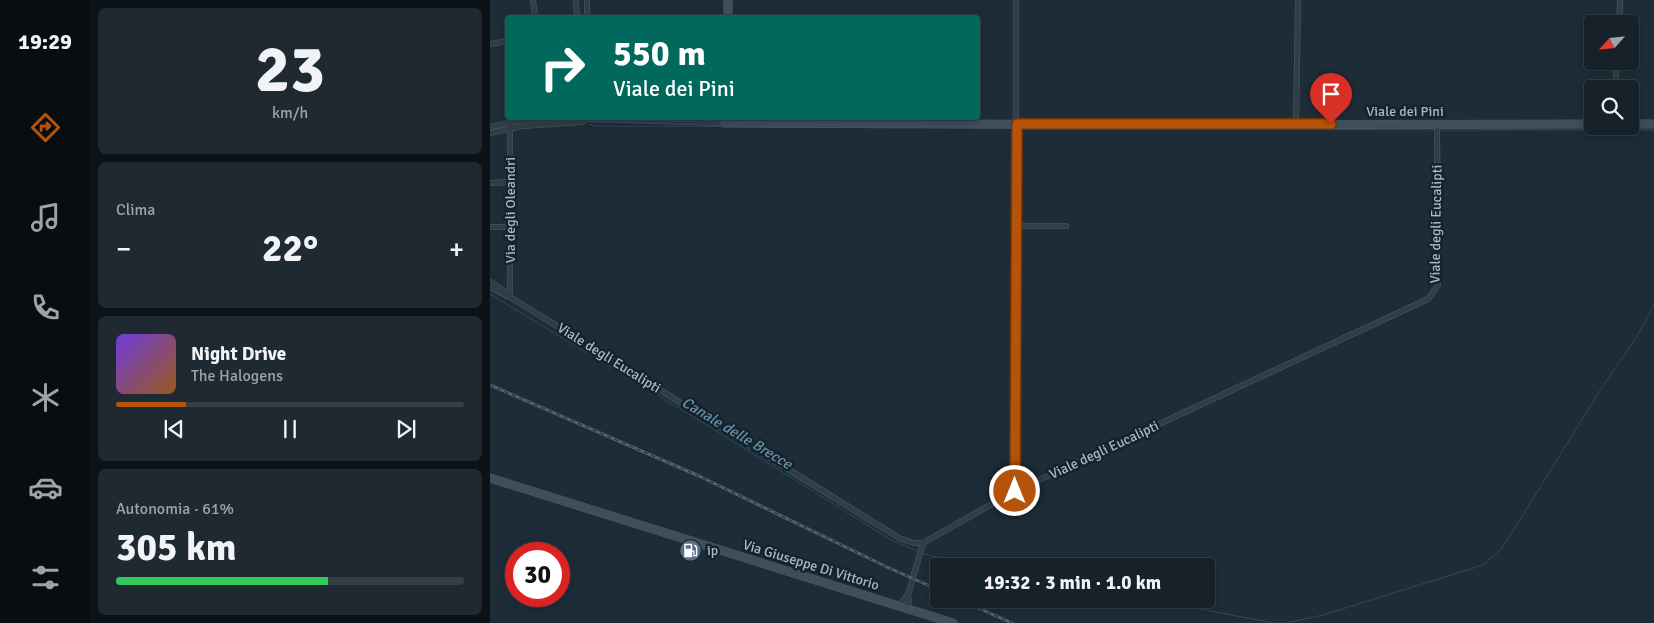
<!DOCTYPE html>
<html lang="it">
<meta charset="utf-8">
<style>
:root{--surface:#162129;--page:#1f2931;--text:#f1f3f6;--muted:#9ea3a8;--line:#353e46;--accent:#b45309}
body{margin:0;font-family:Signika,sans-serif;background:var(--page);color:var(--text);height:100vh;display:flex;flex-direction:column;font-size:19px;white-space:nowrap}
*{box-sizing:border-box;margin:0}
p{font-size:16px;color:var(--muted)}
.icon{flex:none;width:28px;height:28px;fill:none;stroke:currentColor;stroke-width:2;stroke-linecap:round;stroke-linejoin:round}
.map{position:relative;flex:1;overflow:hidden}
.side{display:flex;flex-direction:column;gap:8px;padding:8px;background:#0c1217;width:400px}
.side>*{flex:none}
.hud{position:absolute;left:15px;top:15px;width:475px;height:105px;border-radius:5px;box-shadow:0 2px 8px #0003,0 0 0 1px var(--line);background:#00695c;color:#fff;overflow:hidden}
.needle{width:32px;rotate:243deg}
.tools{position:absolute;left:1094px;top:15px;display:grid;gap:10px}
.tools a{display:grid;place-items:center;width:55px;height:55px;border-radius:5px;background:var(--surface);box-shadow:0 2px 8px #0003,0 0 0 1px var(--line);font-size:25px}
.speed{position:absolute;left:15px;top:542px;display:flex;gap:10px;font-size:25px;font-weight:700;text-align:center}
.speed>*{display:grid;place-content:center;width:65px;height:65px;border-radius:50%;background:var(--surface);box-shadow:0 2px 8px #0003,0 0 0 1px var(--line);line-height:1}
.speed .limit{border:8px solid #d22;background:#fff;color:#111}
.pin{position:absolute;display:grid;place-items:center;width:42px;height:42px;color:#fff;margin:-51px -21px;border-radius:50% 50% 50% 0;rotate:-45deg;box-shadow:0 0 5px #0007}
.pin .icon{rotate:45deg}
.me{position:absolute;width:55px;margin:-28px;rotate:0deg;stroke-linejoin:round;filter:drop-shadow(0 0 4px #0008)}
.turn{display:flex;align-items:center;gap:18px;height:105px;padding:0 25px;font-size:22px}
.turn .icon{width:65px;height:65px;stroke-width:2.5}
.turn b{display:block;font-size:35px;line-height:42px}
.big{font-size:38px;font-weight:700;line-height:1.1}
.side .card{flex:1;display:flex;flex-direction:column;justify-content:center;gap:8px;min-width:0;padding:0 18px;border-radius:8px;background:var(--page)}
.side .dial{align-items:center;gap:0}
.dial b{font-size:65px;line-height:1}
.song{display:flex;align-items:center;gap:15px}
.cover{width:60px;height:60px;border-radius:8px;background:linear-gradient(135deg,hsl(260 70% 55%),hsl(30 70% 35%))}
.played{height:5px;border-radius:2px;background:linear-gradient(90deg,var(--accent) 20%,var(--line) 20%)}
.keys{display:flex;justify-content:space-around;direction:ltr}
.heat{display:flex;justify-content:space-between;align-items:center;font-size:28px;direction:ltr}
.charge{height:8px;border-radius:4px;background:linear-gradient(90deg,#34c759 61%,var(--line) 0)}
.trip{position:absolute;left:440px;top:558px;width:285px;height:50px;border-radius:5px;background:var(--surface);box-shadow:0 2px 8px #0003,0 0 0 1px var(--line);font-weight:700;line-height:50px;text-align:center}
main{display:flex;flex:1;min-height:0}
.menu{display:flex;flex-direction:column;width:90px;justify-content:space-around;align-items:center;background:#090d10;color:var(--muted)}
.menu .icon{width:35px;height:35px}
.menu .selected{color:var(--accent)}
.menu b{font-size:22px;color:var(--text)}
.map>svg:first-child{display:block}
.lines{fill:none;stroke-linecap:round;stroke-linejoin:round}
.stream{stroke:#2c4a5e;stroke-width:1}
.street-casing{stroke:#4d5c65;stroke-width:6}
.secondary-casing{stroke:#4d5c65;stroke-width:9}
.street{stroke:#303e47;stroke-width:5}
.secondary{stroke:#3e4e5b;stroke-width:8}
.rail-casing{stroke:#51636f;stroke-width:3}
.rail{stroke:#16232b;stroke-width:1;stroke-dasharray:4;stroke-linecap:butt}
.route-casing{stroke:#753606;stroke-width:12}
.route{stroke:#b45309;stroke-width:9}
.labels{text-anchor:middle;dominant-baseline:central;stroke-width:5;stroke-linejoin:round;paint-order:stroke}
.street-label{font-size:14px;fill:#a9b9c5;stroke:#16232b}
.poi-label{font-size:14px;fill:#a9b9c5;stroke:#16232b;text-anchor:start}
.water-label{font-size:15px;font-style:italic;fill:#6691ac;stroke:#16232b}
</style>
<main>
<nav class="menu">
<b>19:29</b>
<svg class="icon selected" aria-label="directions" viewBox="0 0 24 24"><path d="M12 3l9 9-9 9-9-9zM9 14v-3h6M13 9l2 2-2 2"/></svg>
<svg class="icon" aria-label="music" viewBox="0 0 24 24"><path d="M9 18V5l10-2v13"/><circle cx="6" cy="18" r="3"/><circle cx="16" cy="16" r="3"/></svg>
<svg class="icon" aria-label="phone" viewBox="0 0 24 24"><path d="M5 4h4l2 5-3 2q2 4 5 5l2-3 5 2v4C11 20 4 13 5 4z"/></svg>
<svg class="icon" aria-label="climate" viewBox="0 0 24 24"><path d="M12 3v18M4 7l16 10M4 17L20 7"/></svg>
<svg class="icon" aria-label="car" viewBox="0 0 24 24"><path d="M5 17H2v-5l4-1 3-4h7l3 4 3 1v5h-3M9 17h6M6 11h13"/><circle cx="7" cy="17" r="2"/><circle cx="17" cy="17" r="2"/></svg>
<svg class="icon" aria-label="filters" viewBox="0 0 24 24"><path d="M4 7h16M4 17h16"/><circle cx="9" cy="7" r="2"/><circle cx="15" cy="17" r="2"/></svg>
</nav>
<section class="side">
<div class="card dial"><b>23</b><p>km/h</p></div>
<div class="card"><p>Clima</p>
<div class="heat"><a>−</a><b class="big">22°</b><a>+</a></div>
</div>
<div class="card">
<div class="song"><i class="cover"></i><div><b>Night Drive</b><p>The Halogens</p></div></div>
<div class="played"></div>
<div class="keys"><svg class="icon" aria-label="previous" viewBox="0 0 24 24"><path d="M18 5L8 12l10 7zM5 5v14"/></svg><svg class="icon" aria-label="pause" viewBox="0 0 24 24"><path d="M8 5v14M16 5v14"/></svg><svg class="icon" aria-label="next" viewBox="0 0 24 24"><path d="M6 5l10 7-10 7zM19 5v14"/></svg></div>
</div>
<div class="card"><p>Autonomia · 61%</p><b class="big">305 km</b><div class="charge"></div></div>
</section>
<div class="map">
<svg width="1164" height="623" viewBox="0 0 1164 623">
<rect width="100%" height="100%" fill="#1d2c37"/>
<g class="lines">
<!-- stream -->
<g class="stream">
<polyline points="99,124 106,126 393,127"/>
<polyline points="532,128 946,130"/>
<polyline points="950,130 1164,130"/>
<polyline points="0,294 217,425 403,541 429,552"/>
<polyline points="432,553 442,556 493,566"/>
<polyline points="658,599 784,623"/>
<polyline points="796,623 833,615 993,565 1010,550 1018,539 1109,392 1147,336 1164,305"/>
</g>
<defs>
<g id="street">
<polyline points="43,0 45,18"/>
<polyline points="86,0 87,18"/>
<polyline points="97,18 97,0"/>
<polyline points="1129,24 1130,0"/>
<polyline points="0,44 18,41"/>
<polyline points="1125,89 1127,61"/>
<polyline points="93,118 97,119 234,123"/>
<polyline points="20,123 20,297"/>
<polyline points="806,124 808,0"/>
<polyline points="0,127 28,121 80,118"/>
<polyline points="0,133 32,126 92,122 97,119"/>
<polyline points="0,183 20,182"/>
<polyline points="525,226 576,226"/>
<polyline points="0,227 20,227"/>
<polyline points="0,282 13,290 20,297 409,538 424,543 433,543 525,491 938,299 948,285 947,124"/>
<polyline points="0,287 17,296"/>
<polyline points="525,491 526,0"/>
<polyline points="410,607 413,601 418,595"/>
<polyline points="414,608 419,603 418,595 433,543"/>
</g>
<g id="secondary">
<polyline points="238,18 238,0"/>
<polyline points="234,118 234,123 729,125 1102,124"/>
<polyline points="1140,124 1164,124"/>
<polyline points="0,478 463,623"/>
</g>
</defs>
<!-- street casing -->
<use href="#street" class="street-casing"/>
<!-- secondary casing -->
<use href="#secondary" class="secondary-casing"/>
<!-- street -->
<use href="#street" class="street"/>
<!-- secondary -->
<use href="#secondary" class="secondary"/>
<defs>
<g id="rail">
<polyline points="0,385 209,476 399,568 449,590"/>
<polyline points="468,599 522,623"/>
</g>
</defs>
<!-- rail casing -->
<use href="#rail" class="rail-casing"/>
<!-- rail -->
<use href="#rail" class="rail"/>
</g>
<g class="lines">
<defs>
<polyline id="route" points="525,491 527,124 841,124"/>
</defs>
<!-- route casing -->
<use href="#route" class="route-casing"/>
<!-- route -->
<use href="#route" class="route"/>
</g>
<!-- icons -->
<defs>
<symbol id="fuel-disc" viewBox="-11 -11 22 22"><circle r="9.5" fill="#5c6f8a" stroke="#16232b"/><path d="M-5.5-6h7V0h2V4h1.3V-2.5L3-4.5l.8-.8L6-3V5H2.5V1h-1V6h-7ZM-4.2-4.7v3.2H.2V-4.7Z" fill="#fff"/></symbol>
</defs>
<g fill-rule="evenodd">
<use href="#fuel-disc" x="188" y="538" width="25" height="25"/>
</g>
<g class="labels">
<!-- street labels -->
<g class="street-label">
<text x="915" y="111">Viale dei Pini</text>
<text transform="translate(20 210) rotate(-90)">Via degli Oleandri</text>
<text transform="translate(946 224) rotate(-89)">Viale degli Eucalipti</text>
<text transform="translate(119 358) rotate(32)">Viale degli Eucalipti</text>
<text transform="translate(614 450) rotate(-25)">Viale degli Eucalipti</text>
<text transform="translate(321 565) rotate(17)">Via Giuseppe Di Vittorio</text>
</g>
<!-- poi labels -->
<g class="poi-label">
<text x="217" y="550">ip</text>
</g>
<!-- water labels -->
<g class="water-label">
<text transform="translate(247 433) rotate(31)">Canale delle Brecce</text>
</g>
</g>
</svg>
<div class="tools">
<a><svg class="needle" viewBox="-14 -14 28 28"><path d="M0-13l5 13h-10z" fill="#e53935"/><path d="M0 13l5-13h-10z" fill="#9ea3a8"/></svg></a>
<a><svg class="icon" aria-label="search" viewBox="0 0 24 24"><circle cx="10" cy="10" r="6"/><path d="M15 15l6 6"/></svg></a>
</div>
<div class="speed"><div class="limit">30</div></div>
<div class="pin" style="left:841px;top:124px;background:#d93025"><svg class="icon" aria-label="arrive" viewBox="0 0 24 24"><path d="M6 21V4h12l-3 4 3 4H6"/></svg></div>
<svg class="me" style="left:525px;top:491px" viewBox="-20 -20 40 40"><circle r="17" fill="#b45309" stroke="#fff" stroke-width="3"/><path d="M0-11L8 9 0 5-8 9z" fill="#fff"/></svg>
<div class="trip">19:32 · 3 min · 1.0 km</div>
<div class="hud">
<div class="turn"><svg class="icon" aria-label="right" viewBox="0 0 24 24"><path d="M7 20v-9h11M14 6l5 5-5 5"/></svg><div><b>550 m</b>Viale dei Pini</div></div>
</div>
</div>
</main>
